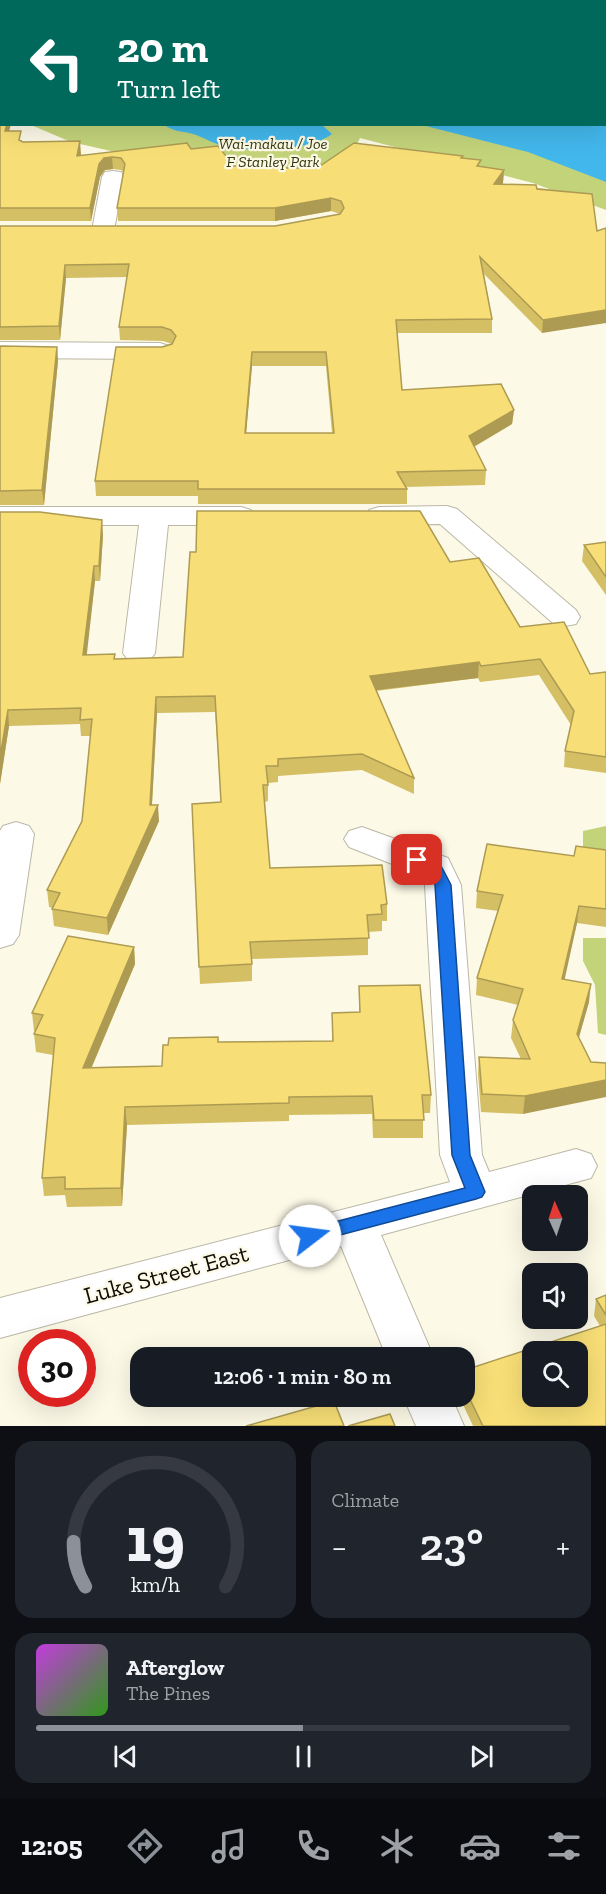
<!DOCTYPE html>
<meta charset="utf-8">
<style>
:root{--surface:#171b24;--page:#20242c;--text:#f1f3f6;--muted:#9ea1a6;--line:#363941;--accent:#8c9099}
body{margin:0;font-family:"Zilla Slab",serif;background:var(--page);color:var(--text);height:100vh;display:flex;flex-direction:column;font-size:22px;white-space:nowrap}
*{box-sizing:border-box;margin:0}
p{font-size:20px;color:var(--muted)}
.icon{flex:none;width:33px;height:33px;fill:none;stroke:currentColor;stroke-width:2;stroke-linecap:round;stroke-linejoin:round}
.map{position:relative;height:1426px;overflow:hidden}
.details{display:flex;flex-direction:column;gap:15px;padding:15px;background:#0d0f14;flex:1}
.details>*{flex:none}
.banner{position:absolute;left:0px;top:0px;width:606px;height:126px;box-shadow:0 6px 24px #0002;background:#00695c;color:#fff;overflow:hidden}
.needle{width:39px;rotate:357deg}
.tools{position:absolute;left:522px;top:1185px;display:grid;gap:12px}
.tools a{display:grid;place-items:center;width:66px;height:66px;border-radius:12px;background:var(--surface);box-shadow:0 6px 24px #0002;font-size:30px}
.speed{position:absolute;left:18px;top:1329px;display:flex;gap:12px;font-size:30px;font-weight:700;text-align:center}
.speed>*{display:grid;place-content:center;width:78px;height:78px;border-radius:50%;background:var(--surface);box-shadow:0 6px 24px #0002;line-height:1}
.speed .limit{border:9px solid #d22;background:#fff;color:#111}
.pin{position:absolute;display:grid;place-items:center;width:51px;height:51px;color:#fff;margin:-26px;border-radius:12px;box-shadow:0 3px 9px #0006}
.me{position:absolute;width:66px;margin:-33px;rotate:75deg;stroke-linejoin:round;filter:drop-shadow(0 0 4px #0008)}
.turn{display:flex;align-items:center;gap:21px;height:126px;padding:0 18px;font-size:27px}
.turn .icon{width:78px;height:78px;stroke-width:2.5}
.turn b{display:block;font-size:42px;line-height:51px}
.big{font-size:45px;font-weight:600;line-height:1.1}
.details .card{flex:1;display:flex;flex-direction:column;justify-content:center;gap:9px;min-width:0;padding:0 21px;border-radius:18px;background:var(--page)}
.details .dial{align-items:center;gap:0}
.dial svg{height:156px;overflow:visible;fill:none;stroke:var(--line);stroke-width:7;stroke-linecap:round;text-anchor:middle}
.dial text{fill:var(--text);stroke:none}
.song{display:flex;align-items:center;gap:18px}
.cover{width:72px;height:72px;border-radius:9px;background:linear-gradient(135deg,hsl(290 70% 55%),hsl(110 70% 35%))}
.played{height:6px;border-radius:3px;background:linear-gradient(90deg,var(--accent) 50%,var(--line) 50%)}
.keys{display:flex;justify-content:space-around;direction:ltr}
.heat{display:flex;justify-content:space-between;align-items:center;font-size:33px;direction:ltr}
.details .tiles{flex:1;display:grid;gap:15px;grid-template-columns:1fr 1fr}
.card:last-child{grid-column:span 2}
.trip{position:absolute;left:130px;top:1347px;width:345px;height:60px;border-radius:18px;background:var(--surface);box-shadow:0 6px 24px #0002;font-weight:600;line-height:60px;text-align:center}
.menu{display:flex;height:96px;justify-content:space-around;align-items:center;background:#090b0e;color:var(--muted)}
.menu .icon{width:42px;height:42px}
.menu .selected{color:var(--accent)}
.menu b{font-size:27px;color:var(--text)}
.map>svg:first-child{display:block}
.green{fill:#c3d37a}
.water{fill:#42b7eb}
.lines{fill:none;stroke-linecap:round;stroke-linejoin:round}
.minor-casing{stroke:#bbb7a6;stroke-width:2}
.minor{fill:#fff;fill-rule:evenodd}
.wall{fill:#d4bf65;fill-rule:evenodd}
.shaded-wall{fill:#ad9b53}
.building{fill:#f7de76;stroke:#ad9b53;stroke-width:1.5;fill-rule:evenodd}
.route{fill:#1a73e8;stroke:#114b97;stroke-width:1.5}
.labels{text-anchor:middle;dominant-baseline:central;stroke-width:4.5;stroke-linejoin:round;paint-order:stroke}
.far-park-label{font-size:16px;font-style:italic;fill:#32380e;stroke:#fdf9e7}
.near-street-label{font-size:24px;fill:#0e0d07;stroke:#fdf9e7}
</style>
<div class="map">
<svg width="606" height="1426" viewBox="0 0 606 1426">
<rect width="100%" height="100%" fill="#fdf9e7"/>
<!-- green -->
<g class="green">
<polygon points="0,0 606,0 606,210 533,183 360,138 355,148 332,173 265,180 217,155 129,155 71,142 31,125 604,124 604,2 2,2 1,112"/>
<polygon points="606,826 606,856 583,850 583,831"/>
<polygon points="583,938 606,938 606,1035 598,1033 595,985 583,961"/>
</g>
<!-- water -->
<g class="water">
<polygon points="0,0 606,0 606,182 528,152 422,125 604,124 604,2 2,2 1,62"/>
<path d="M172,125h150l10,9c-22,17 -81,19 -109,12 -11,-3 -20,-9 -30,-12 -10,-3 -18,-2 -27,-8z"/>
</g>
<g class="lines">
<defs>
<g id="minor">
<polygon points="113,171 121,172 124,177 114,230 111,235 95,235 92,230 102,177 105,172"/>
<polygon points="0,342 160,343 169,346 173,351 169,356 160,359 0,358"/>
<polygon points="447,506 457,509 576,610 580,617 576,624 565,626 554,624 440,524 379,525 369,522 365,516 369,510 379,507"/>
<polygon points="0,507 241,507 251,510 255,516 251,522 241,525 168,525 155,653 150,660 139,663 128,660 123,653 139,525 0,525"/>
<polygon points="16,822 29,826 34,834 19,935 13,944 0,948 0,831 3,826"/>
<polygon points="362,827 448,858 461,885 482,1155 489,1172 576,1149 591,1154 597,1166 591,1178 381,1235 434,1358 387,1358 341,1246 0,1338 0,1298 450,1182 440,1155 425,885 420,875 349,847 344,839 349,831"/>
<polygon points="403,1396 451,1396 464,1426 416,1426"/>
</g>
</defs>
<!-- minor casing -->
<use href="#minor" class="minor-casing"/>
<!-- minor -->
<use href="#minor" class="minor"/>
</g>
<!-- wall -->
<g class="wall">
<path d="M0,97l9,34 13,11 59,12v1l110,-6 43,17 15,2h68l146,-12v2l17,8 24,4 -1,13 -1,1 90,10 -50,139 -58,-59 8,45v14h-95l5,57 112,20 -2,14 -38,23 12,23 -1,15 -79,2 1,2v15h-209v-8h-102l-1,-15 67,-134 10,-3 -9,-3 -43,-1 -1,-13 8,-50 -61,1 -6,62h-60v-114h275l65,-12 -9,-3 -56,10h-157l-1,-13 7,-35 -3,-3 -8,-1 -8,1 -5,7 -9,44h-91zM252,366h74l6,67h-86z"/>
<polygon points="0,346 57,347 58,361 44,505 0,505"/>
<polygon points="0,512 103,535 100,581 95,581 86,655 115,654 115,659 183,657 450,562 520,627 590,674 606,672 606,773 564,767 565,751 571,725 539,675 480,682 478,678 376,691 414,778 414,794 362,770 278,776 278,782 268,783 268,801 265,802 270,868 387,904 387,921 382,921 382,931 368,932 368,955 252,959 252,981 200,984 192,804 221,802 215,712 157,713 152,805 159,821 108,935 54,926 52,909 53,908 49,907 47,890 82,821 91,736 81,736 80,724 9,726 0,784"/>
<polygon points="606,542 606,595 582,561 584,545"/>
<polygon points="606,850 606,927 577,923 564,979 589,1002 579,1037 523,1114 481,1112 478,1074 479,1057 521,1059 511,1038 513,1020 518,1005 476,995 477,978 498,911 476,908 477,891 574,856"/>
<polygon points="134,947 135,964 92,1067 162,1066 218,1042 332,1041 332,1013 359,1012 359,986 431,1095 430,1113 423,1113 423,1138 373,1138 372,1114 289,1115 289,1121 127,1125 122,1206 67,1207 65,1195 44,1196 42,1178 53,1055 36,1052 34,1034 36,1031 34,1031 32,1013"/>
<polygon points="606,1295 606,1426 473,1426 459,1396 465,1396 465,1370 600,1326 594,1316 596,1299"/>
</g>
<!-- shaded-wall -->
<g class="shaded-wall">
<polygon points="7,124 11,124 6,143 5,131"/>
<polygon points="80,141 81,154 78,168 77,156"/>
<polygon points="112,157 113,169 105,170 100,177 91,221 90,208 99,164 104,158"/>
<polygon points="504,170 503,183 494,197 494,184"/>
<polygon points="331,198 331,211 275,221 275,208"/>
<polygon points="65,265 66,278 60,340 59,326"/>
<polygon points="606,310 606,323 542,333 543,320"/>
<polygon points="57,347 58,361 44,505 42,490"/>
<polygon points="252,352 252,366 245,447 245,433"/>
<polygon points="514,410 512,424 468,450 469,436"/>
<polygon points="102,520 103,535 100,581 99,566"/>
<polygon points="94,566 95,581 85,671 83,655"/>
<polygon points="479,662 478,678 369,691 370,676"/>
<polygon points="156,697 157,713 151,821 158,805 159,821 108,935 107,918 150,805"/>
<polygon points="8,710 9,726 0,784 0,757"/>
<polygon points="579,906 577,923 561,996 562,979"/>
<polygon points="134,947 135,964 84,1085 83,1068"/>
<polygon points="591,984 589,1002 575,1051 577,1034"/>
<polygon points="606,1080 606,1097 523,1114 525,1096"/>
<polygon points="125,1107 127,1125 122,1206 121,1188"/>
</g>
<!-- building -->
<g class="building">
<path d="M0,97l2,1v26h5l-2,7h16l-2,9 4,2 57,-1 -3,15 110,-13 4,6 27,-3 16,20h15v2h68l37,-25 109,13 -2,2 20,2 -4,6 27,4 -10,14 42,1 1,4 55,5 5,37 9,-3v82l-63,10 -63,-63 12,62 -96,1 6,70 99,-6 13,26 -45,26 17,34 -89,2 10,17h-209v-8h-103l21,-134h46l10,-3 4,-8 -5,-6 -9,-3h-43l10,-63 -64,1 -6,61 -59,1v-101h275l65,-12 4,-6 -3,-7 -10,-3 -56,10h-158l8,-44 -4,-6 -9,-1 -8,1 -5,6 -9,44h-90zM252,352h74l8,81h-89z"/>
<polygon points="0,346 57,347 42,490 0,491"/>
<polygon points="197,511 420,511 450,562 479,558 520,627 564,622 590,674 606,672 606,757 565,751 574,711 540,659 481,666 479,662 370,676 414,778 362,754 278,759 278,766 266,766 268,785 263,785 270,868 382,865 387,904 381,905 382,914 367,915 369,938 250,942 252,964 199,967 192,804 221,802 215,696 156,697 150,805 158,805 107,918 52,909 60,893 47,890 82,821 92,719 80,720 81,708 8,710 0,757 0,512 40,512 102,520 99,566 94,566 83,655 115,654 114,659 183,657 190,552 196,552"/>
<polygon points="606,542 606,577 584,545"/>
<polygon points="487,844 574,856 576,846 606,850 606,909 579,906 562,979 591,984 577,1034 591,1062 606,1063 606,1080 525,1096 482,1094 479,1057 530,1059 513,1020 523,989 477,978 503,895 477,891"/>
<polygon points="68,936 134,947 83,1068 162,1066 163,1045 168,1045 169,1038 218,1037 218,1042 333,1041 332,1013 360,1012 359,986 420,985 431,1095 422,1095 424,1120 374,1120 372,1096 289,1097 289,1103 125,1107 121,1188 65,1189 65,1177 42,1178 55,1038 34,1034 43,1015 32,1013"/>
<polygon points="606,1295 606,1315 596,1299"/>
<path d="M606,1324v102h-123l-18,-37v-19zM532,1352h46v44h-46z"/>
<polygon points="334,1401 344,1426 246,1426"/>
<polygon points="390,1414 395,1426 348,1426"/>
</g>
<!-- route -->
<polygon class="route" points="417,855 440,864 451,885 470,1155 485,1192 482,1197 476,1199 310,1243 304,1241 301,1236 304,1230 465,1188 452,1155 435,885 429,871 409,860"/>
<g class="labels">
<!-- far-park labels -->
<g class="far-park-label">
<text x="273" y="143">Wai-makau / Joe<tspan x="273" dy="18">F Stanley Park</tspan></text>
</g>
<!-- near-street labels -->
<g class="near-street-label">
<text transform="translate(166 1274) rotate(-15)">Luke Street East</text>
</g>
</g>
</svg>
<div class="tools">
<a><svg class="needle" viewBox="-14 -14 28 28"><path d="M0-13l5 13h-10z" fill="#e53935"/><path d="M0 13l5-13h-10z" fill="#9ea1a6"/></svg></a>
<a><svg class="icon" aria-label="sound" viewBox="0 0 24 24"><path d="M4 9h4l5-4v14l-5-4H4zM17 9q2 3 0 6"/></svg></a>
<a><svg class="icon" aria-label="search" viewBox="0 0 24 24"><circle cx="10" cy="10" r="6"/><path d="M15 15l6 6"/></svg></a>
</div>
<div class="speed"><div class="limit">30</div></div>
<div class="pin" style="left:417px;top:860px;background:#d93025"><svg class="icon" aria-label="arrive" viewBox="0 0 24 24"><path d="M6 21V4h12l-3 4 3 4H6"/></svg></div>
<svg class="me" style="left:310px;top:1236px" viewBox="-20 -20 40 40"><circle r="19" fill="#fff"/><path d="M0-13L10 11 0 6-10 11z" fill="#1a73e8"/></svg>
<div class="trip">12:06 · 1 min · 80 m</div>
<div class="banner">
<div class="turn"><svg class="icon" aria-label="left" viewBox="0 0 24 24"><path d="M17 20v-9H6M10 6l-5 5 5 5"/></svg><div><b>20 m</b>Turn left</div></div>
</div>
</div>
<section class="details">
<div class="tiles">
<div class="card dial"><svg viewBox="0 0 100 80">
<path d="M14 69A42 42 0 1 1 86 69"/>
<path d="M14 69A42 42 0 0 1 8 46" stroke="#8c9099"/>
<text x="50" y="56" font-size="32" font-weight="700">19</text>
<text x="50" y="72" font-size="11">km/h</text>
</svg></div>
<div class="card"><p>Climate</p>
<div class="heat"><a>−</a><b class="big">23°</b><a>+</a></div>
</div>
<div class="card">
<div class="song"><i class="cover"></i><div><b>Afterglow</b><p>The Pines</p></div></div>
<div class="played"></div>
<div class="keys"><svg class="icon" aria-label="previous" viewBox="0 0 24 24"><path d="M18 5L8 12l10 7zM5 5v14"/></svg><svg class="icon" aria-label="pause" viewBox="0 0 24 24"><path d="M8 5v14M16 5v14"/></svg><svg class="icon" aria-label="next" viewBox="0 0 24 24"><path d="M6 5l10 7-10 7zM19 5v14"/></svg></div>
</div>
</div>
</section>
<nav class="menu">
<b>12:05</b>
<svg class="icon selected" aria-label="directions" viewBox="0 0 24 24"><path d="M12 3l9 9-9 9-9-9zM9 14v-3h6M13 9l2 2-2 2"/></svg>
<svg class="icon" aria-label="music" viewBox="0 0 24 24"><path d="M9 18V5l10-2v13"/><circle cx="6" cy="18" r="3"/><circle cx="16" cy="16" r="3"/></svg>
<svg class="icon" aria-label="phone" viewBox="0 0 24 24"><path d="M5 4h4l2 5-3 2q2 4 5 5l2-3 5 2v4C11 20 4 13 5 4z"/></svg>
<svg class="icon" aria-label="climate" viewBox="0 0 24 24"><path d="M12 3v18M4 7l16 10M4 17L20 7"/></svg>
<svg class="icon" aria-label="car" viewBox="0 0 24 24"><path d="M5 17H2v-5l4-1 3-4h7l3 4 3 1v5h-3M9 17h6M6 11h13"/><circle cx="7" cy="17" r="2"/><circle cx="17" cy="17" r="2"/></svg>
<svg class="icon" aria-label="filters" viewBox="0 0 24 24"><path d="M4 7h16M4 17h16"/><circle cx="9" cy="7" r="2"/><circle cx="15" cy="17" r="2"/></svg>
</nav>
